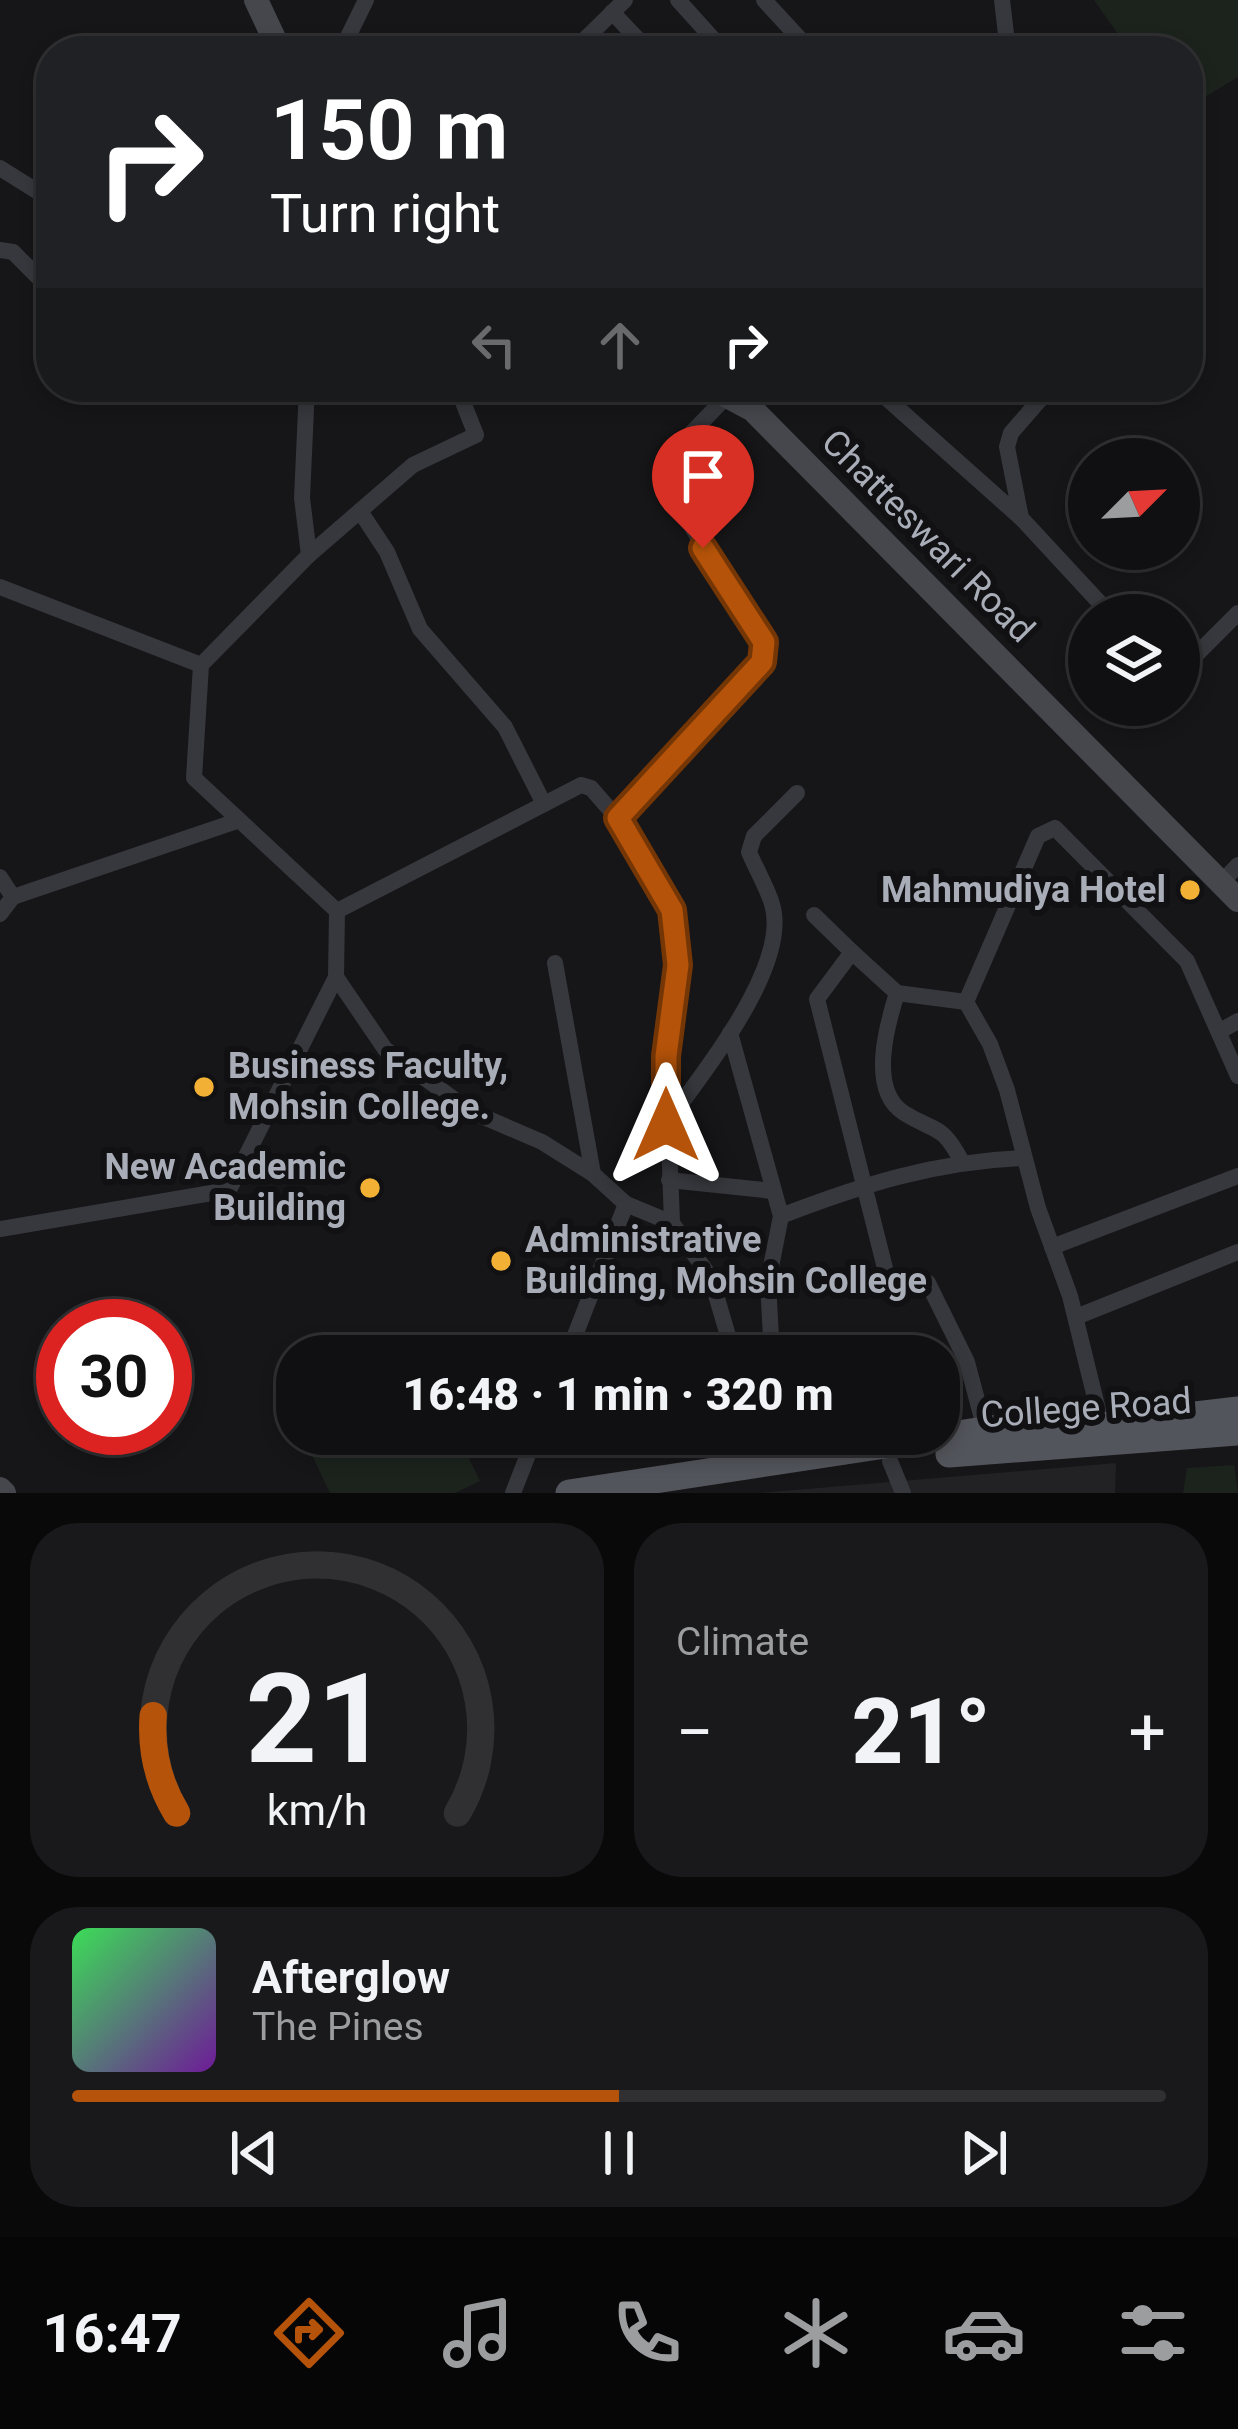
<!DOCTYPE html>
<meta charset="utf-8">
<style>
:root{--surface:#101012;--page:#19191b;--text:#f1f3f6;--muted:#9c9d9f;--line:#303032;--accent:#b45309}
body{margin:0;font-family:Roboto,sans-serif;background:var(--page);color:var(--text);height:100vh;display:flex;flex-direction:column;font-size:45px;white-space:nowrap}
*{box-sizing:border-box;margin:0}
p{font-size:39px;color:var(--muted)}
.icon{flex:none;width:66px;height:66px;fill:none;stroke:currentColor;stroke-width:2;stroke-linecap:round;stroke-linejoin:round}
.map{position:relative;height:1493px;overflow:hidden}
.side{display:flex;flex-direction:column;gap:30px;padding:30px;background:#09090a;flex:1}
.side>*{flex:none}
.banner{position:absolute;left:36px;top:36px;width:1167px;height:366px;border-radius:48px;box-shadow:0 6px 18px #0003,0 0 0 3px var(--line);background:#202124;color:#fff;overflow:hidden}
.needle{width:78px;rotate:66deg}
.fabs{position:absolute;left:1068px;top:438px;display:grid;gap:24px}
.fabs a{display:grid;place-items:center;width:132px;height:132px;border-radius:50%;background:var(--surface);box-shadow:0 6px 18px #0003,0 0 0 3px var(--line);font-size:60px}
.speed{position:absolute;left:36px;top:1299px;display:flex;gap:24px;font-size:60px;font-weight:700;text-align:center}
.speed>*{display:grid;place-content:center;width:156px;height:156px;border-radius:50%;background:var(--surface);box-shadow:0 6px 18px #0003,0 0 0 3px var(--line);line-height:1}
.speed .limit{border:18px solid #d22;background:#fff;color:#111}
.pin{position:absolute;display:grid;place-items:center;width:102px;height:102px;color:#fff;margin:-123px -51px;border-radius:50% 50% 50% 0;rotate:-45deg;box-shadow:0 0 12px #0007}
.pin .icon{rotate:45deg}
.me{position:absolute;width:132px;margin:-66px;rotate:0deg;stroke-linejoin:round;filter:drop-shadow(0 0 9px #0008)}
.turn{display:flex;align-items:center;gap:42px;height:252px;padding:0 36px;font-size:54px}
.turn .icon{width:156px;height:156px;stroke-width:2.5}
.turn b{display:block;font-size:84px;line-height:102px}
.lanes{display:flex;align-items:center;height:114px;padding:0 36px;background:#0003;justify-content:center;gap:60px;direction:ltr}
.lanes .off{opacity:.35}
.big{font-size:90px;font-weight:800;line-height:1.1}
.side .card{flex:1;display:flex;flex-direction:column;justify-content:center;gap:18px;min-width:0;padding:0 42px;border-radius:48px;background:var(--page)}
.side .dial{align-items:center;gap:0}
.dial svg{height:312px;overflow:visible;fill:none;stroke:var(--line);stroke-width:7;stroke-linecap:round;text-anchor:middle}
.dial text{fill:var(--text);stroke:none}
.song{display:flex;align-items:center;gap:36px}
.cover{width:144px;height:144px;border-radius:18px;background:linear-gradient(135deg,hsl(130 70% 55%),hsl(280 70% 35%))}
.played{height:12px;border-radius:6px;background:linear-gradient(90deg,var(--accent) 50%,var(--line) 50%)}
.keys{display:flex;justify-content:space-around;direction:ltr}
.heat{display:flex;justify-content:space-between;align-items:center;font-size:66px;direction:ltr}
.side .tiles{flex:1;display:grid;gap:30px;grid-template-columns:1fr 1fr}
.card:last-child{grid-column:span 2}
.trip{position:absolute;left:276px;top:1335px;width:684px;height:120px;border-radius:48px;background:var(--surface);box-shadow:0 6px 18px #0003,0 0 0 3px var(--line);font-weight:800;line-height:120px;text-align:center}
.tabs{display:flex;height:192px;justify-content:space-around;align-items:center;background:#060607;color:var(--muted)}
.tabs .icon{width:84px;height:84px}
.tabs .selected{color:var(--accent)}
.tabs b{font-size:54px;color:var(--text)}
.map>svg:first-child{display:block}
.built{fill:#222225}
.green{fill:#1c231d}
.lines{fill:none;stroke-linecap:round;stroke-linejoin:round}
.street{stroke:#37383d;stroke-width:16}
.secondary{stroke:#45474d;stroke-width:24}
.primary{stroke:#53555c;stroke-width:27}
.route-casing{stroke:#753606;stroke-width:30}
.route{stroke:#b45309;stroke-width:21}
.poi-dot{fill:#f2b134;stroke:#111113;stroke-width:4.5}
.labels{text-anchor:middle;dominant-baseline:central;stroke-width:12;stroke-linejoin:round;paint-order:stroke}
.street-label{font-size:36px;fill:#a8adb8;stroke:#111113}
.poi-label{font-size:36px;font-weight:bold;fill:#a8adb8;stroke:#111113;text-anchor:end}
</style>
<div class="map">
<svg width="1238" height="1493" viewBox="0 0 1238 1493">
<rect width="100%" height="100%" fill="#161618"/>
<!-- built -->
<polygon class="built" points="1116,1463 1115,1493 760,1493"/>
<!-- green -->
<g class="green">
<polygon points="1094,0 1238,0 1238,77 1188,107 1188,51 1130,51"/>
<polygon points="350,1434 457,1434 480,1481 455,1493 330,1493 311,1453"/>
<polygon points="1234,1465 1238,1493 1183,1493 1187,1468"/>
</g>
<g class="lines">
<!-- street -->
<g class="street">
<polyline points="678,0 724,51"/>
<polyline points="764,0 811,51"/>
<polyline points="1002,0 1008,51"/>
<polyline points="612,12 649,51"/>
<polyline points="341,51 366,0"/>
<polyline points="573,51 625,0"/>
<polyline points="0,168 51,200"/>
<polyline points="0,250 13,252 51,290"/>
<polyline points="307,387 302,498 309,555"/>
<polyline points="457,387 476,435 413,465 309,555 201,665 194,778 337,911 336,977 385,1049 470,1111 542,1142 593,1174 626,1204 672,1223 711,1278 734,1356"/>
<polyline points="874,387 1021,518"/>
<polyline points="1051,387 1011,433 1007,447 1021,518 1111,615"/>
<polyline points="360,511 387,552 420,629 505,727 544,804"/>
<polyline points="0,587 201,665"/>
<polyline points="1179,672 1238,613"/>
<polyline points="0,877 13,897 0,914"/>
<polyline points="1221,883 1238,865"/>
<polyline points="13,897 237,821"/>
<polyline points="337,911 581,785 591,788 618,819"/>
<polyline points="814,915 852,952 817,999 887,1276 893,1286 928,1283 967,1362 985,1430"/>
<polyline points="852,952 897,993"/>
<polyline points="555,963 593,1174"/>
<polyline points="966,1002 1038,836 1055,828 1187,961 1238,1076"/>
<polyline points="1220,1031 1238,1021"/>
<polyline points="730,1033 781,1216 768,1282 772,1356"/>
<path d="M668,1122c34,-49 123,-156 104,-218 -5,-17 -16,-35 -23,-52l5,-16 43,-43"/>
<path d="M961,1160c-20,-37 -25,-27 -57,-47 -36,-23 -17,-88 -7,-120l69,9 24,42 17,46 31,118 32,88 32,130"/>
<polyline points="669,1180 773,1191"/>
<path d="M781,1216c80,-31 156,-55 242,-58"/>
<polyline points="672,1223 666,1056 678,965 672,911 618,819 762,662 765,652 664,479 677,448 727,396"/>
<polyline points="0,1229 229,1190 336,977"/>
<polyline points="1052,1247 1238,1176"/>
<polyline points="1076,1317 1238,1252"/>
<polyline points="567,1356 626,1204"/>
<polyline points="757,1434 766,1464"/>
<polyline points="787,1434 792,1461"/>
<polyline points="890,1461 903,1493"/>
<polyline points="513,1493 536,1434"/>
</g>
<!-- secondary -->
<g class="secondary">
<polyline points="256,0 280,51"/>
<polyline points="710,387 753,410 1238,900"/>
<polyline points="0,1489 4,1493"/>
</g>
<!-- primary -->
<g class="primary">
<polyline points="949,1454 1238,1432"/>
<polyline points="569,1493 1017,1425 1102,1426 1238,1410"/>
</g>
</g>
<g class="lines">
<defs>
<polyline id="route" points="666,1125 666,1056 678,965 672,910 618,818 762,662 764,642 703,548"/>
</defs>
<!-- route casing -->
<use href="#route" class="route-casing"/>
<!-- route -->
<use href="#route" class="route"/>
</g>
<!-- markers -->
<g class="poi-dot">
<circle cx="1190" cy="890" r="12"/>
<circle cx="204" cy="1087" r="12"/>
<circle cx="370" cy="1188" r="12"/>
<circle cx="501" cy="1261" r="12"/>
</g>
<g class="labels">
<!-- street labels -->
<g class="street-label">
<text transform="translate(928 536) rotate(45)">Chatteswari Road</text>
<text transform="translate(1086 1408) rotate(-4)">College Road</text>
</g>
<!-- poi labels -->
<g class="poi-label">
<text x="1166" y="890">Mahmudiya Hotel</text>
<text x="228" y="1066" text-anchor="start">Business Faculty,<tspan x="228" dy="41">Mohsin College.</tspan></text>
<text x="346" y="1167">New Academic<tspan x="346" dy="41">Building</tspan></text>
<text x="525" y="1240" text-anchor="start">Administrative<tspan x="525" dy="41">Building, Mohsin College</tspan></text>
</g>
</g>
</svg>
<div class="fabs">
<a><svg class="needle" viewBox="-14 -14 28 28"><path d="M0-13l5 13h-10z" fill="#e53935"/><path d="M0 13l5-13h-10z" fill="#9c9d9f"/></svg></a>
<a><svg class="icon" aria-label="layers" viewBox="0 0 24 24"><path d="M12 4l9 5-9 5-9-5zM3 14l9 5 9-5"/></svg></a>
</div>
<div class="speed"><div class="limit">30</div></div>
<div class="pin" style="left:703px;top:548px;background:#d93025"><svg class="icon" aria-label="arrive" viewBox="0 0 24 24"><path d="M6 21V4h12l-3 4 3 4H6"/></svg></div>
<svg class="me" style="left:666px;top:1125px" viewBox="-20 -20 40 40"><path d="M0-17L14 15 0 8-14 15z" fill="#b45309" stroke="#fff" stroke-width="4"/></svg>
<div class="trip">16:48 · 1 min · 320 m</div>
<div class="banner">
<div class="turn"><svg class="icon" aria-label="right" viewBox="0 0 24 24"><path d="M7 20v-9h11M14 6l5 5-5 5"/></svg><div><b>150 m</b>Turn right</div></div>
<div class="lanes"><svg class="icon off" aria-label="left" viewBox="0 0 24 24"><path d="M17 20v-9H6M10 6l-5 5 5 5"/></svg><svg class="icon off" aria-label="ahead" viewBox="0 0 24 24"><path d="M12 20V5M6 11l6-6 6 6"/></svg><svg class="icon" aria-label="right" viewBox="0 0 24 24"><path d="M7 20v-9h11M14 6l5 5-5 5"/></svg></div>
</div>
</div>
<section class="side">
<div class="tiles">
<div class="card dial"><svg viewBox="0 0 100 80">
<path d="M14 69A42 42 0 1 1 86 69"/>
<path d="M14 69A42 42 0 0 1 8 44" stroke="#b45309"/>
<text x="50" y="56" font-size="32" font-weight="700">21</text>
<text x="50" y="72" font-size="11">km/h</text>
</svg></div>
<div class="card"><p>Climate</p>
<div class="heat"><a>−</a><b class="big">21°</b><a>+</a></div>
</div>
<div class="card">
<div class="song"><i class="cover"></i><div><b>Afterglow</b><p>The Pines</p></div></div>
<div class="played"></div>
<div class="keys"><svg class="icon" aria-label="previous" viewBox="0 0 24 24"><path d="M18 5L8 12l10 7zM5 5v14"/></svg><svg class="icon" aria-label="pause" viewBox="0 0 24 24"><path d="M8 5v14M16 5v14"/></svg><svg class="icon" aria-label="next" viewBox="0 0 24 24"><path d="M6 5l10 7-10 7zM19 5v14"/></svg></div>
</div>
</div>
</section>
<nav class="tabs">
<b>16:47</b>
<svg class="icon selected" aria-label="directions" viewBox="0 0 24 24"><path d="M12 3l9 9-9 9-9-9zM9 14v-3h6M13 9l2 2-2 2"/></svg>
<svg class="icon" aria-label="music" viewBox="0 0 24 24"><path d="M9 18V5l10-2v13"/><circle cx="6" cy="18" r="3"/><circle cx="16" cy="16" r="3"/></svg>
<svg class="icon" aria-label="phone" viewBox="0 0 24 24"><path d="M5 4h4l2 5-3 2q2 4 5 5l2-3 5 2v4C11 20 4 13 5 4z"/></svg>
<svg class="icon" aria-label="climate" viewBox="0 0 24 24"><path d="M12 3v18M4 7l16 10M4 17L20 7"/></svg>
<svg class="icon" aria-label="car" viewBox="0 0 24 24"><path d="M5 17H2v-5l4-1 3-4h7l3 4 3 1v5h-3M9 17h6M6 11h13"/><circle cx="7" cy="17" r="2"/><circle cx="17" cy="17" r="2"/></svg>
<svg class="icon" aria-label="filters" viewBox="0 0 24 24"><path d="M4 7h16M4 17h16"/><circle cx="9" cy="7" r="2"/><circle cx="15" cy="17" r="2"/></svg>
</nav>
